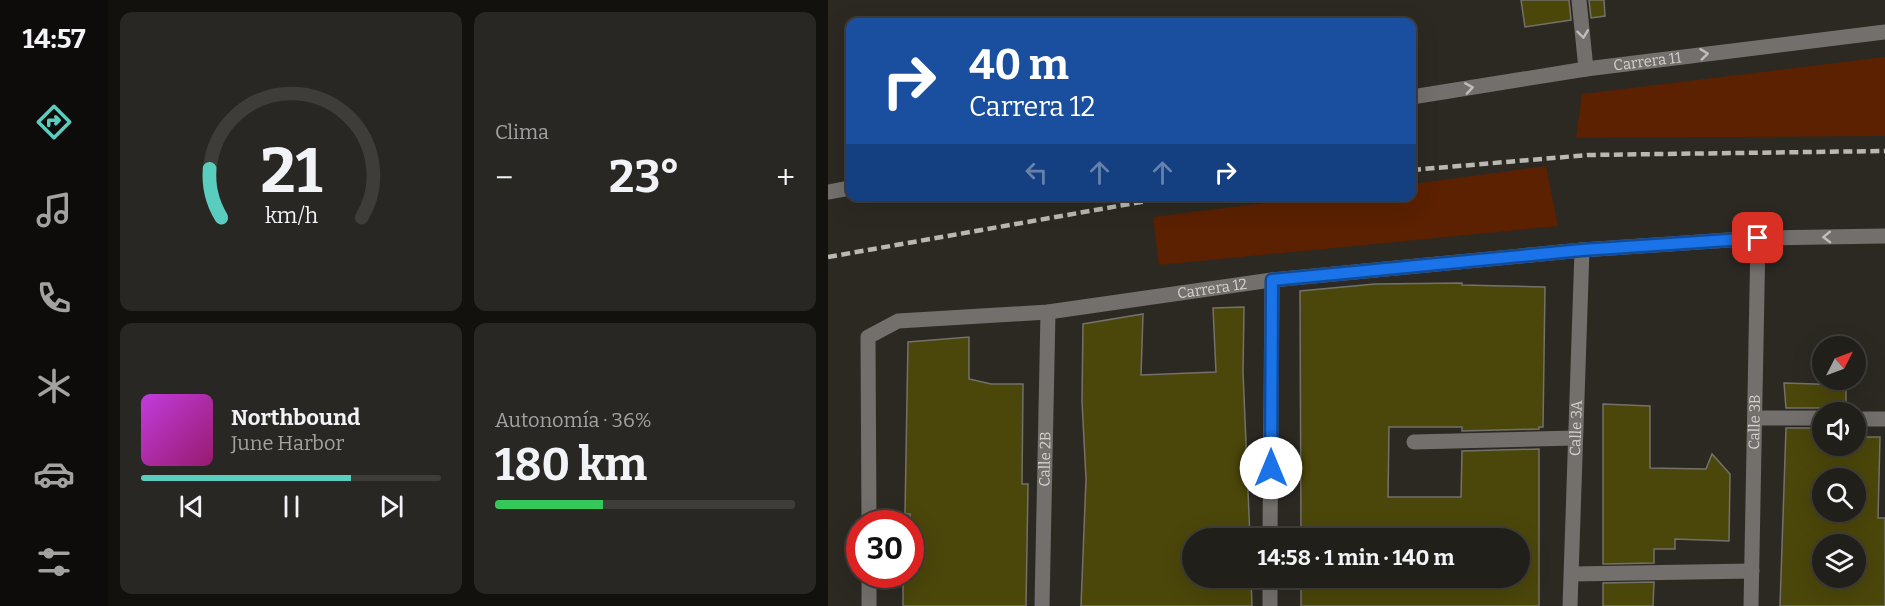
<!DOCTYPE html>
<html lang="es">
<meta charset="utf-8">
<style>
:root{--surface:#211f1a;--page:#292723;--text:#f1f3f6;--muted:#a2a2a2;--line:#3e3d39;--accent:#59cebe}
body{margin:0;font-family:Bitter,serif;background:var(--page);color:var(--text);height:100vh;display:flex;flex-direction:column;font-size:22px;white-space:nowrap}
*{box-sizing:border-box;margin:0}
p{font-size:20px;color:var(--muted)}
.icon{flex:none;width:33px;height:33px;fill:none;stroke:currentColor;stroke-width:2;stroke-linecap:round;stroke-linejoin:round}
.map{position:relative;flex:1;overflow:hidden}
.panel{display:flex;flex-direction:column;gap:12px;padding:12px;background:#12110e;width:720px}
.panel>*{flex:none}
.top-card{position:absolute;left:18px;top:18px;width:570px;height:183px;border-radius:12px;box-shadow:0 6px 24px #0002,0 0 0 2px var(--line);background:#1a4fa0;color:#fff;overflow:hidden}
.needle{width:39px;rotate:48deg}
.controls{position:absolute;left:984px;top:336px;display:grid;gap:12px}
.controls a{display:grid;place-items:center;width:54px;height:54px;border-radius:50%;background:var(--surface);box-shadow:0 6px 24px #0002,0 0 0 2px var(--line);font-size:30px}
.speed{position:absolute;left:18px;top:510px;display:flex;gap:12px;font-size:30px;font-weight:700;text-align:center}
.speed>*{display:grid;place-content:center;width:78px;height:78px;border-radius:50%;background:var(--surface);box-shadow:0 6px 24px #0002,0 0 0 2px var(--line);line-height:1}
.speed .limit{border:9px solid #d22;background:#fff;color:#111}
.pin{position:absolute;display:grid;place-items:center;width:51px;height:51px;color:#fff;margin:-26px;border-radius:12px;box-shadow:0 3px 9px #0006}
.me{position:absolute;width:66px;margin:-33px;rotate:0deg;stroke-linejoin:round;filter:drop-shadow(0 0 4px #0008)}
.turn{display:flex;align-items:center;gap:21px;height:126px;padding:0 24px;font-size:27px}
.turn .icon{width:78px;height:78px;stroke-width:2.5}
.turn b{display:block;font-size:42px;line-height:51px}
.lanes{display:flex;align-items:center;height:57px;padding:0 24px;background:#0003;justify-content:center;gap:30px;direction:ltr}
.lanes .off{opacity:.35}
.big{font-size:45px;font-weight:700;line-height:1.1}
.panel .card{flex:1;display:flex;flex-direction:column;justify-content:center;gap:9px;min-width:0;padding:0 21px;border-radius:12px;background:var(--page)}
.panel .dial{align-items:center;gap:0}
.dial svg{height:156px;overflow:visible;fill:none;stroke:var(--line);stroke-width:7;stroke-linecap:round;text-anchor:middle}
.dial text{fill:var(--text);stroke:none}
.song{display:flex;align-items:center;gap:18px}
.cover{width:72px;height:72px;border-radius:9px;background:linear-gradient(135deg,hsl(290 70% 55%),hsl(320 70% 35%))}
.played{height:6px;border-radius:3px;background:linear-gradient(90deg,var(--accent) 70%,var(--line) 70%)}
.keys{display:flex;justify-content:space-around;direction:ltr}
.heat{display:flex;justify-content:space-between;align-items:center;font-size:33px;direction:ltr}
.charge{height:9px;border-radius:4px;background:linear-gradient(90deg,#34c759 36%,var(--line) 0)}
.panel .tiles{flex:1;display:grid;gap:12px;grid-template-columns:repeat(2,1fr)}
.trip{position:absolute;left:354px;top:528px;width:348px;height:60px;border-radius:30px;background:var(--surface);box-shadow:0 6px 24px #0002,0 0 0 2px var(--line);font-weight:700;line-height:60px;text-align:center}
main{display:flex;flex:1;min-height:0}
.tabs{display:flex;flex-direction:column;width:108px;justify-content:space-around;align-items:center;background:#0d0c0a;color:var(--muted)}
.tabs .icon{width:42px;height:42px}
.tabs .on{color:var(--accent)}
.tabs b{font-size:27px;color:var(--text)}
.map>svg:first-child{display:block}
.green{fill:#5b2100}
.building{fill:#4b460a;stroke:#72726a;stroke-width:1.5;fill-rule:evenodd}
.lines{fill:none;stroke-linecap:round;stroke-linejoin:round}
.minor{stroke:#726f6c;stroke-width:15}
.rail{stroke:#bab8b3;stroke-width:4.5;stroke-dasharray:9 4.5;stroke-linecap:butt}
.oneway{stroke:#c0bdba}
.route-casing{stroke:#114b97;stroke-width:15}
.route{stroke:#1a73e8;stroke-width:10}
.labels{text-anchor:middle;dominant-baseline:central;stroke-width:6;stroke-linejoin:round;paint-order:stroke}
.street-label{font-size:15px;fill:#d3d1cd;stroke:#2c2923}
</style>
<main>
<nav class="tabs">
<b>14:57</b>
<svg class="icon on" aria-label="directions" viewBox="0 0 24 24"><path d="M12 3l9 9-9 9-9-9zM9 14v-3h6M13 9l2 2-2 2"/></svg>
<svg class="icon" aria-label="music" viewBox="0 0 24 24"><path d="M9 18V5l10-2v13"/><circle cx="6" cy="18" r="3"/><circle cx="16" cy="16" r="3"/></svg>
<svg class="icon" aria-label="phone" viewBox="0 0 24 24"><path d="M5 4h4l2 5-3 2q2 4 5 5l2-3 5 2v4C11 20 4 13 5 4z"/></svg>
<svg class="icon" aria-label="climate" viewBox="0 0 24 24"><path d="M12 3v18M4 7l16 10M4 17L20 7"/></svg>
<svg class="icon" aria-label="car" viewBox="0 0 24 24"><path d="M5 17H2v-5l4-1 3-4h7l3 4 3 1v5h-3M9 17h6M6 11h13"/><circle cx="7" cy="17" r="2"/><circle cx="17" cy="17" r="2"/></svg>
<svg class="icon" aria-label="filters" viewBox="0 0 24 24"><path d="M4 7h16M4 17h16"/><circle cx="9" cy="7" r="2"/><circle cx="15" cy="17" r="2"/></svg>
</nav>
<section class="panel">
<div class="tiles">
<div class="card dial"><svg viewBox="0 0 100 80">
<path d="M14 69A42 42 0 1 1 86 69"/>
<path d="M14 69A42 42 0 0 1 8 44" stroke="#59cebe"/>
<text x="50" y="56" font-size="32" font-weight="700">21</text>
<text x="50" y="72" font-size="11">km/h</text>
</svg></div>
<div class="card"><p>Clima</p>
<div class="heat"><a>−</a><b class="big">23°</b><a>+</a></div>
</div>
<div class="card">
<div class="song"><i class="cover"></i><div><b>Northbound</b><p>June Harbor</p></div></div>
<div class="played"></div>
<div class="keys"><svg class="icon" aria-label="previous" viewBox="0 0 24 24"><path d="M18 5L8 12l10 7zM5 5v14"/></svg><svg class="icon" aria-label="pause" viewBox="0 0 24 24"><path d="M8 5v14M16 5v14"/></svg><svg class="icon" aria-label="next" viewBox="0 0 24 24"><path d="M6 5l10 7-10 7zM19 5v14"/></svg></div>
</div>
<div class="card"><p>Autonomía · 36%</p><b class="big">180 km</b><div class="charge"></div></div>
</div>
</section>
<div class="map">
<svg width="1057" height="606" viewBox="0 0 1057 606">
<rect width="100%" height="100%" fill="#2c2923"/>
<!-- green -->
<g class="green">
<polygon points="1057,57 1057,136 748,138 754,94"/>
<polygon points="718,166 730,226 331,265 325,217 485,197 584,196 584,184"/>
</g>
<!-- building -->
<g class="building">
<polygon points="693,0 741,0 743,20 697,27"/>
<polygon points="761,0 776,0 777,16 763,18"/>
<polygon points="634,283 634,285 717,287 715,427 711,427 711,429 634,431 634,427 561,427 560,497 633,497 634,451 711,449 711,606 473,606 473,578 692,578 692,538 473,538 472,291 547,284"/>
<polygon points="416,307 415,372 422,538 364,538 364,578 423,578 424,606 253,606 258,479 254,401 255,324 315,314 313,375 388,372 385,308"/>
<polygon points="141,337 141,379 163,384 195,384 194,484 200,484 198,606 75,606 75,574 82,574 82,514 77,514 80,342"/>
<polygon points="956,383 1018,385 1018,412 1002,412 994,408 958,408"/>
<polygon points="775,404 822,406 822,468 878,469 884,454 902,474 901,541 847,539 847,549 826,549 826,563 775,564"/>
<path d="M958,428h36v18h34v-9h24l-2,81h7v88h-105zM994,478h34v34h-34zM994,544h34v34h-34z"/>
<polygon points="826,582 825,606 775,606 775,583"/>
</g>
<g class="lines">
<!-- minor -->
<g class="minor">
<polyline points="751,0 758,69"/>
<path id="s1" d="M584,97l174,-28 299,-37"/>
<polyline points="0,192 22,188"/>
<polyline points="927,418 994,418"/>
<polyline points="1028,419 1057,419"/>
<polyline points="586,442 747,438"/>
<path id="s2" d="M41,524l-1,-187 30,-16 150,-9 224,-32 310,-30 176,-12 127,-2"/>
<polyline points="442,538 444,280"/>
<polyline points="41,574 41,606"/>
<polyline points="744,574 924,571"/>
<path id="s3" d="M214,606l6,-294"/>
<polyline points="442,606 442,578"/>
<path id="s4" d="M742,606l12,-356"/>
<path id="s5" d="M923,606l7,-368"/>
</g>
<!-- rail -->
<g class="rail">
<polyline points="584,170 760,155 1057,151"/>
<polyline points="0,257 347,196"/>
</g>
</g>
<!-- one-way arrows -->
<defs><path id="oneway-chevron" d="M-2-3.5L2.5 0L-2 3.5" fill="none" stroke-width="1.6" stroke-linecap="round" stroke-linejoin="round" transform="scale(1.5)"/></defs>
<g class="oneway">
<use href="#oneway-chevron" transform="translate(755 34) rotate(83)"/>
<use href="#oneway-chevron" transform="translate(876 54) rotate(-7)"/>
<use href="#oneway-chevron" transform="translate(641 88) rotate(-9)"/>
<use href="#oneway-chevron" transform="translate(999 237) rotate(179)"/>
</g>
<g class="lines">
<defs>
<polyline id="route" points="443,468 444,280 754,250 930,238"/>
</defs>
<!-- route casing -->
<use href="#route" class="route-casing"/>
<!-- route -->
<use href="#route" class="route"/>
</g>
<g class="labels">
<!-- street labels -->
<g class="street-label">
<text stroke="none"><textPath href="#s1" startOffset="238">Carrera 11</textPath></text>
<text stroke="none"><textPath href="#s2" startOffset="537">Carrera 12</textPath></text>
<text stroke="none"><textPath href="#s5" startOffset="184">Calle 3B</textPath></text>
<text stroke="none"><textPath href="#s4" startOffset="178">Calle 3A</textPath></text>
<text stroke="none"><textPath href="#s3" startOffset="147">Calle 2B</textPath></text>
</g>
</g>
</svg>
<div class="controls">
<a><svg class="needle" viewBox="-14 -14 28 28"><path d="M0-13l5 13h-10z" fill="#e53935"/><path d="M0 13l5-13h-10z" fill="#a2a2a2"/></svg></a>
<a><svg class="icon" aria-label="sound" viewBox="0 0 24 24"><path d="M4 9h4l5-4v14l-5-4H4zM17 9q2 3 0 6"/></svg></a>
<a><svg class="icon" aria-label="search" viewBox="0 0 24 24"><circle cx="10" cy="10" r="6"/><path d="M15 15l6 6"/></svg></a>
<a><svg class="icon" aria-label="layers" viewBox="0 0 24 24"><path d="M12 4l9 5-9 5-9-5zM3 14l9 5 9-5"/></svg></a>
</div>
<div class="speed"><div class="limit">30</div></div>
<div class="pin" style="left:930px;top:238px;background:#d93025"><svg class="icon" aria-label="arrive" viewBox="0 0 24 24"><path d="M6 21V4h12l-3 4 3 4H6"/></svg></div>
<svg class="me" style="left:443px;top:468px" viewBox="-20 -20 40 40"><circle r="19" fill="#fff"/><path d="M0-13L10 11 0 6-10 11z" fill="#1a73e8"/></svg>
<div class="trip">14:58 · 1 min · 140 m</div>
<div class="top-card">
<div class="turn"><svg class="icon" aria-label="right" viewBox="0 0 24 24"><path d="M7 20v-9h11M14 6l5 5-5 5"/></svg><div><b>40 m</b>Carrera 12</div></div>
<div class="lanes"><svg class="icon off" aria-label="left" viewBox="0 0 24 24"><path d="M17 20v-9H6M10 6l-5 5 5 5"/></svg><svg class="icon off" aria-label="ahead" viewBox="0 0 24 24"><path d="M12 20V5M6 11l6-6 6 6"/></svg><svg class="icon off" aria-label="ahead" viewBox="0 0 24 24"><path d="M12 20V5M6 11l6-6 6 6"/></svg><svg class="icon" aria-label="right" viewBox="0 0 24 24"><path d="M7 20v-9h11M14 6l5 5-5 5"/></svg></div>
</div>
</div>
</main>
